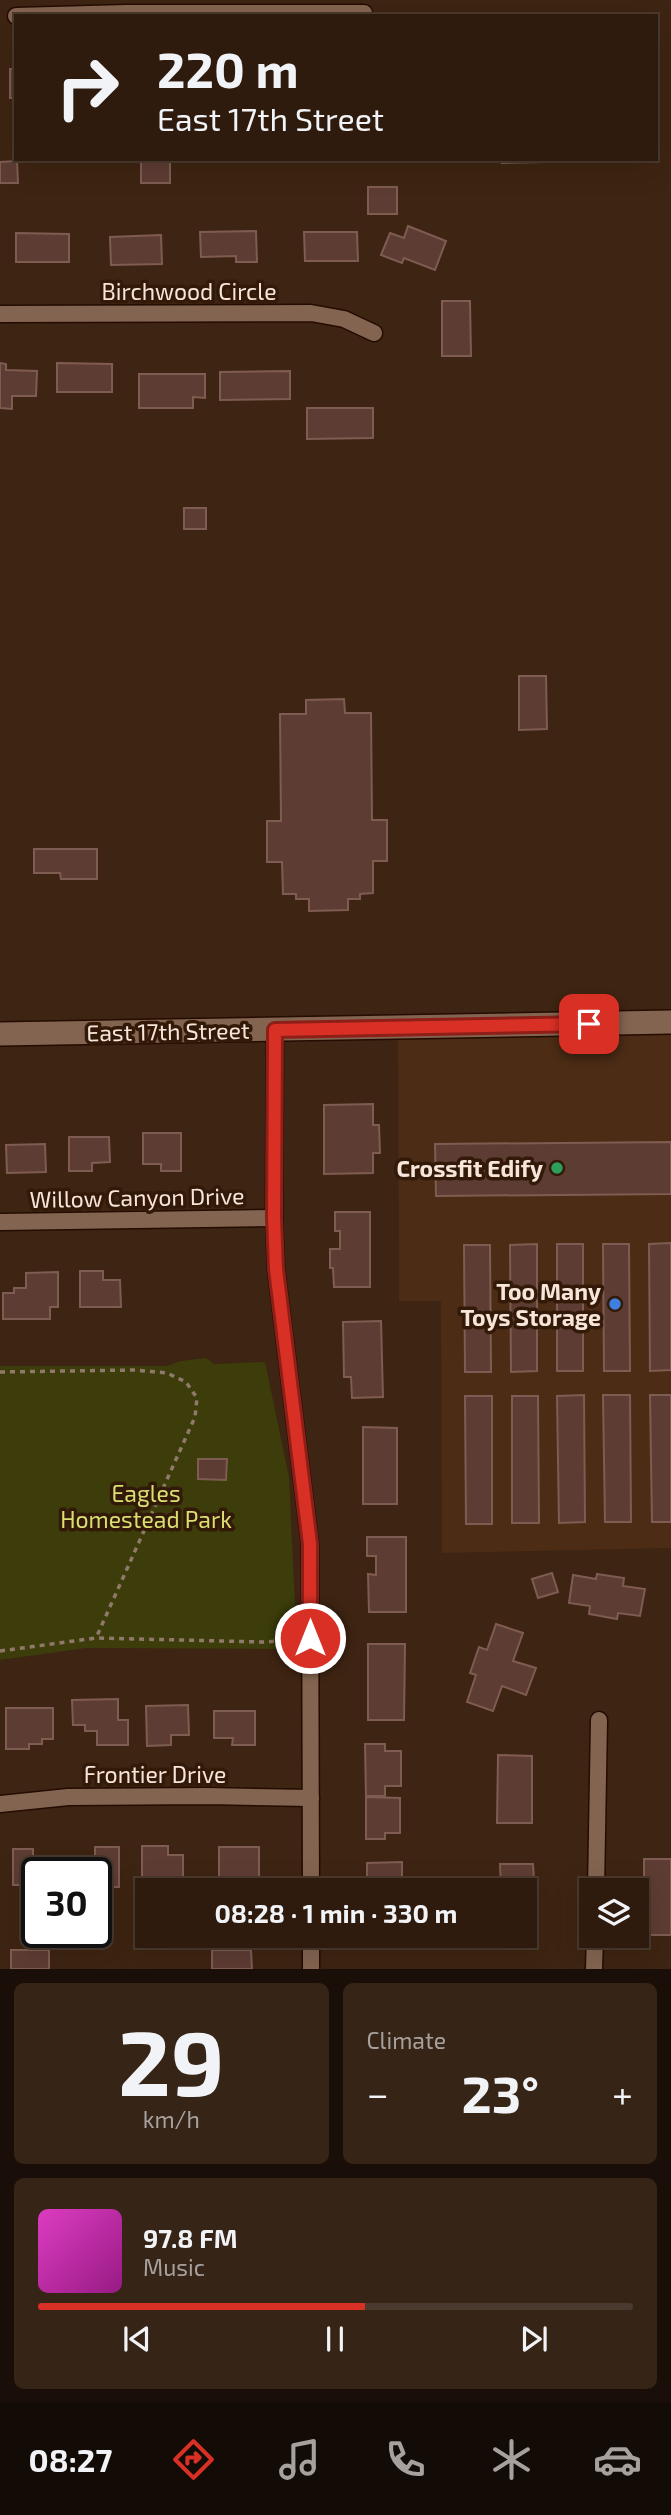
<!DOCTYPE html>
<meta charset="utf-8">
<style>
:root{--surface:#2e1b0e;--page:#362417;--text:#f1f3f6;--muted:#a7a19e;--line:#49392e;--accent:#d93025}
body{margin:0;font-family:"Exo 2",sans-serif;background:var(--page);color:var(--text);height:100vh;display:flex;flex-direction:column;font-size:26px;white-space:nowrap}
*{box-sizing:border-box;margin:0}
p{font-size:23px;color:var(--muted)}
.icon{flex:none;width:38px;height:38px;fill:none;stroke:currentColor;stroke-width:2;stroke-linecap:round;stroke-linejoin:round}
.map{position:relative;height:1969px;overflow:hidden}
.sheet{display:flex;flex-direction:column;gap:14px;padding:14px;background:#190f08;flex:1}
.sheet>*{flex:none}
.guide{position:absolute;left:14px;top:14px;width:644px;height:147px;border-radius:0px;box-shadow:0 7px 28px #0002,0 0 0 2px var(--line);background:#2e1b0e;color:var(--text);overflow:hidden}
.tools{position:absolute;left:579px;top:1878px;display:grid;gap:14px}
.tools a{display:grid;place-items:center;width:70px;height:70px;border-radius:0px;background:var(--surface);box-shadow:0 7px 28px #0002,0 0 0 2px var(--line);font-size:35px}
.speed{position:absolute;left:21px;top:1857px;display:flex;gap:14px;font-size:35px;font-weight:700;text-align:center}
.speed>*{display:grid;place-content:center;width:91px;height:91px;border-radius:50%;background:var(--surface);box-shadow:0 7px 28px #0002,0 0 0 2px var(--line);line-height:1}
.speed .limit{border:4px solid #111;border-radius:10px;background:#fff;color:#111}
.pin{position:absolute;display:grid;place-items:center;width:60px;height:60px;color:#fff;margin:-30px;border-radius:14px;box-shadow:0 4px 10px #0006}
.me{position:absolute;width:77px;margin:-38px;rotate:0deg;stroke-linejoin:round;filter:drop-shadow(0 0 5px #0008)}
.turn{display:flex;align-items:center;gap:24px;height:147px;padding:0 28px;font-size:32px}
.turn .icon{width:91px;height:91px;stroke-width:2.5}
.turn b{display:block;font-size:49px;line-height:60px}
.big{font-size:52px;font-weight:700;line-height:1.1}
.sheet .card{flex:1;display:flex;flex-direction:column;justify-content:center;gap:10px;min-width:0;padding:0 24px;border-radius:10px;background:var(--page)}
.sheet .dial{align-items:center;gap:0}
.dial b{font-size:91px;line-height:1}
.song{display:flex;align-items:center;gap:21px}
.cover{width:84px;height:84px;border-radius:10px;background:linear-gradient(135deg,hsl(310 70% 55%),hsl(310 70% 35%))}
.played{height:7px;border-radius:4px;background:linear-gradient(90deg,var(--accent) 55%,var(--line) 55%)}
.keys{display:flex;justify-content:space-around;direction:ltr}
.heat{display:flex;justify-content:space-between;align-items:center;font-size:38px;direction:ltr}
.sheet .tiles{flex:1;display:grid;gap:14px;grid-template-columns:1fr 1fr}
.card:last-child{grid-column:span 2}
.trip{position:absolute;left:135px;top:1878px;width:402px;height:70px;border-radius:0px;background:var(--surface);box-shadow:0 7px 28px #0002,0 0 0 2px var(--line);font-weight:700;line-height:70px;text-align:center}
.dock{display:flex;height:112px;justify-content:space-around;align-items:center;background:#120b06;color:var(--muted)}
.dock .icon{width:49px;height:49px}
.dock .selected{color:var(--accent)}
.dock b{font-size:32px;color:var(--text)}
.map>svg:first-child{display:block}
.built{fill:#4c2c15}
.green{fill:#3c3d0a}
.building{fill:#5d3c33;stroke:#7f5c52;stroke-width:2}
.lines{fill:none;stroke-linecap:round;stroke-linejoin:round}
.minor-casing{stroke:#240c00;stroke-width:19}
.secondary-casing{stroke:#240c00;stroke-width:26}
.path{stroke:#90796a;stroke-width:3.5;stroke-dasharray:5 5;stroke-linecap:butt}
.minor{stroke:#836450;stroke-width:16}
.secondary{stroke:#836450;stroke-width:23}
.route-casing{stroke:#8d1f18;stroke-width:18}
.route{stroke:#d93025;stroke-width:12}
.leisure-dot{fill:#2e9e5b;stroke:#331a08;stroke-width:2.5}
.shop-dot{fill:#3f7fe0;stroke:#331a08;stroke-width:2.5}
.labels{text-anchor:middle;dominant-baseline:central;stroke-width:7;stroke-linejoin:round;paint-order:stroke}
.street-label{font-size:23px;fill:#f7e5da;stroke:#331a08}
.poi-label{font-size:23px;font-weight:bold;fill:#f7e5da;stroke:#331a08;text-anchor:end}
.park-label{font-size:23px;fill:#d9df70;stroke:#331a08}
</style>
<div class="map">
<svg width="671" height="1969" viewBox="0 0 671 1969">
<rect width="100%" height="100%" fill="#3e2412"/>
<!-- built -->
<polygon class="built" points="671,1024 671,1548 442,1553 441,1301 399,1301 398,1027"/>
<!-- green -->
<polygon class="green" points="206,1358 214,1364 265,1362 289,1477 297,1649 86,1648 0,1660 0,1366 167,1366 181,1361"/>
<!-- building -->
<g class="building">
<rect x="10" y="69" width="6" height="29"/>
<rect x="141" y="159" width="29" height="24"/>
<polygon points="502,159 544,159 544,162 502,163"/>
<polygon points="17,161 18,183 0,183 0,162"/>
<rect x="368" y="187" width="29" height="27"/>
<polygon points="408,226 446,241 435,270 404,258 402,263 381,255 390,233 404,238"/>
<polygon points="256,231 257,262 236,262 236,256 201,257 200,232"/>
<polygon points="304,232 357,232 358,261 305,261"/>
<polygon points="16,233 69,234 69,262 16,262"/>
<polygon points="161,235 162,264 111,265 110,237"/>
<polygon points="442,301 470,301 471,356 442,356"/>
<polygon points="0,363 6,364 6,370 37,371 36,396 12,396 12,409 0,408"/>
<polygon points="57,363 112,364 112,392 57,392"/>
<polygon points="290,371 290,399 220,400 220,372"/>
<polygon points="139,374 205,374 205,398 193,397 193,408 139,408"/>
<polygon points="307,408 373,408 373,438 307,439"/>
<rect x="184" y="508" width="22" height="21"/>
<polygon points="519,676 546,676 547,729 519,730"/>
<polygon points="344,699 345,713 371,713 372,820 387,820 387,861 373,861 373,893 360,894 360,899 348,899 348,910 309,911 309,899 296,899 296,894 283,894 282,862 267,862 267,821 281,821 280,714 306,714 306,700"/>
<polygon points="34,849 97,849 97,879 61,879 60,873 34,873"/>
<polygon points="373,1104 373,1125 379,1125 380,1153 373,1153 373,1173 324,1174 324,1105"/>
<polygon points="143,1133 181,1133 181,1171 161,1171 161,1164 143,1164"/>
<polygon points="69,1137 109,1137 110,1162 92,1163 92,1171 69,1171"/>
<polygon points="671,1142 671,1194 436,1196 435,1144"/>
<polygon points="45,1144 46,1172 7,1173 6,1145"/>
<polygon points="335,1212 370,1212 370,1287 334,1287 333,1268 330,1268 330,1249 340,1249 340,1231 335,1231"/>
<polygon points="671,1243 671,1370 650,1371 649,1244"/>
<polygon points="537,1244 537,1371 511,1372 510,1245"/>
<rect x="557" y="1244" width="26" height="127"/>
<polygon points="603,1244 629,1244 630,1371 604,1371"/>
<polygon points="464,1245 490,1245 491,1372 465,1372"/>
<polygon points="80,1271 103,1271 103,1280 120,1280 121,1307 80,1307"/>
<polygon points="58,1272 58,1307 50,1307 50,1319 3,1319 3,1293 14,1293 14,1288 26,1288 26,1273"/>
<polygon points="381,1321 383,1397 352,1398 351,1377 344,1377 343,1322"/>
<polygon points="584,1395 585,1522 559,1523 557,1396"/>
<polygon points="603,1395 630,1395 631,1522 605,1522"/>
<polygon points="650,1395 671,1395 671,1522 652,1522"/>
<polygon points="465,1396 492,1396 492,1524 466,1524"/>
<polygon points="512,1396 538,1396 539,1523 512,1523"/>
<polygon points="363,1427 397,1428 397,1504 363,1504"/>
<polygon points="198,1459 227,1459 226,1480 198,1479"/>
<polygon points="367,1537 406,1537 406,1612 369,1612 368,1574 376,1575 376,1556 367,1556"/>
<polygon points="552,1573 558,1592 538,1598 532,1579"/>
<polygon points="597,1574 624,1578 623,1586 645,1589 640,1616 618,1613 617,1619 589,1614 590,1606 569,1603 573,1575 596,1579"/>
<polygon points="496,1624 523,1633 513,1661 536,1668 526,1695 502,1686 493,1711 467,1702 476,1675 470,1673 479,1647 487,1650"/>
<polygon points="368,1644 405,1644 404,1720 368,1720"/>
<polygon points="118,1699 118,1720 128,1720 128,1745 97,1745 97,1731 85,1731 85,1725 73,1725 72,1700"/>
<polygon points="188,1705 189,1735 171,1735 171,1745 147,1746 146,1706"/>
<polygon points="6,1708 53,1708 53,1739 42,1739 42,1744 29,1744 29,1749 6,1749"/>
<polygon points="214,1711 255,1711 255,1745 232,1745 233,1738 214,1738"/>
<polygon points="365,1744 385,1744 385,1751 401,1751 401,1786 385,1786 385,1796 366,1796"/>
<polygon points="498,1755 532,1756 532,1823 497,1823"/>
<polygon points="366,1797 400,1798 400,1833 385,1833 385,1839 366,1839"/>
<polygon points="142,1846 168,1846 168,1855 183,1855 183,1880 142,1880"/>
<polygon points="95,1847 119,1847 119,1887 96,1887 96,1872 76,1872 76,1858 95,1857"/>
<rect x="219" y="1847" width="40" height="41"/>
<polygon points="13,1849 33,1849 33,1860 51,1860 51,1872 37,1872 37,1885 13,1885"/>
<rect x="644" y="1859" width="27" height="76"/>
<polygon points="402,1862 402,1890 367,1890 367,1863"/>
<polygon points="500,1864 533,1864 537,1933 525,1933 525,1890 501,1890"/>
<rect x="11" y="1950" width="38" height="19"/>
<polygon points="212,1950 251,1950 252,1969 212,1969"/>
</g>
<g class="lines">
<defs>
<g id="minor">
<polyline points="16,16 127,13 364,13"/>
<polyline points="0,314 311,313 344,319 374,333"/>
<polyline points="275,1030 274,1218 276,1269 310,1544 311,1890"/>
<polyline points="0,1222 274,1218"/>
<polyline points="0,1804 68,1797 208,1796 311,1798"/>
<polyline points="596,1890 599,1720"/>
<polyline points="311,1936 311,1969"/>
<polyline points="594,1969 595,1936"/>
</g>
<polyline id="secondary" points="0,1034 671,1022"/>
</defs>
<!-- minor casing -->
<use href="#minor" class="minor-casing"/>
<!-- secondary casing -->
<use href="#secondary" class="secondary-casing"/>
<!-- path -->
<g class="path">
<polyline points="0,1372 135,1370 167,1373 186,1382 197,1398 195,1417 96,1638"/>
<polyline points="0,1651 96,1638 264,1642 294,1640"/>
</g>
<!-- minor -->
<use href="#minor" class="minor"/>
<!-- secondary -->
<use href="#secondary" class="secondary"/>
</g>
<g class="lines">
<defs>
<polyline id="route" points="310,1638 310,1544 276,1269 274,1218 275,1030 589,1024"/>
</defs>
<!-- route casing -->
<use href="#route" class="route-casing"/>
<!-- route -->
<use href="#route" class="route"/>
</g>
<!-- markers -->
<circle class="leisure-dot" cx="557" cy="1168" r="7"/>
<circle class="shop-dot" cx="615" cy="1304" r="7"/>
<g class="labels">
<!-- street labels -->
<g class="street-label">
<text x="189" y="291">Birchwood Circle</text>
<text transform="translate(168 1031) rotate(-1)">East 17th Street</text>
<text transform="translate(137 1197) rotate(-1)">Willow Canyon Drive</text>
<text x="155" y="1774">Frontier Drive</text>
</g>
<!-- poi labels -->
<g class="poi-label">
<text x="543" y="1168">Crossfit Edify</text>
<text x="601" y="1291">Too Many<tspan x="601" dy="26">Toys Storage</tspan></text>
</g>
<!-- park labels -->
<g class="park-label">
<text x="146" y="1493">Eagles<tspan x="146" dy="26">Homestead Park</tspan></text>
</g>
</g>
</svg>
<div class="tools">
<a><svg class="icon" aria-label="layers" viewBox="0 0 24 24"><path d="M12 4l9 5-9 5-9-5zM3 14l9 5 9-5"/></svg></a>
</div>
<div class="speed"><div class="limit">30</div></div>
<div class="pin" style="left:589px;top:1024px;background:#d93025"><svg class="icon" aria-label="arrive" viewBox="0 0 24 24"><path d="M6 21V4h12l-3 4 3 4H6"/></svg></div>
<svg class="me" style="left:310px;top:1638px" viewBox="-20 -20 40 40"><circle r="17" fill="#d93025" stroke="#fff" stroke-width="3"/><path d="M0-11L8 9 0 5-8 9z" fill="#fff"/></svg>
<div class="trip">08:28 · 1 min · 330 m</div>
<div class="guide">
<div class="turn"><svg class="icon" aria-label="right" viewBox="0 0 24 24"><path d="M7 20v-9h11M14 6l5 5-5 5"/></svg><div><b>220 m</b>East 17th Street</div></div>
</div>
</div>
<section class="sheet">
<div class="tiles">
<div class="card dial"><b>29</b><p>km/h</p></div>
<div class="card"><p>Climate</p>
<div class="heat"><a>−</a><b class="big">23°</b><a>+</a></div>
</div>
<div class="card">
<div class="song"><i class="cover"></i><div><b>97.8 FM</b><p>Music</p></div></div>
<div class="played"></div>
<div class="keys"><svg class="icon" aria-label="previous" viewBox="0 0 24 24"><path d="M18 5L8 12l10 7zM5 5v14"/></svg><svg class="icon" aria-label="pause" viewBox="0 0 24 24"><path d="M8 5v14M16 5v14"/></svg><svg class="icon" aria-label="next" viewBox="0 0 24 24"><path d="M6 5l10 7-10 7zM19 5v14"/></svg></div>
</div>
</div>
</section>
<nav class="dock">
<b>08:27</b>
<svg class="icon selected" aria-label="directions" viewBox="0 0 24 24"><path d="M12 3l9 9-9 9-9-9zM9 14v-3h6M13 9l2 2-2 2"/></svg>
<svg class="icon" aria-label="music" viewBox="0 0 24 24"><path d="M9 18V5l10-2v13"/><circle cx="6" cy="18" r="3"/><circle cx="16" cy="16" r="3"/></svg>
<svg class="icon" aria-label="phone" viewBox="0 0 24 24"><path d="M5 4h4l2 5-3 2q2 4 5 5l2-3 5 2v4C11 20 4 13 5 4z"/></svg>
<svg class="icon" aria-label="climate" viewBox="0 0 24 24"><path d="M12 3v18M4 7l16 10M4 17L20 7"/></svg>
<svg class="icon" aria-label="car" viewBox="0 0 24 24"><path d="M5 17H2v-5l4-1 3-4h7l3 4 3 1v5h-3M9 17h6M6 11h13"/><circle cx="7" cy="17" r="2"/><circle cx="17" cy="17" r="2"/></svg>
</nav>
